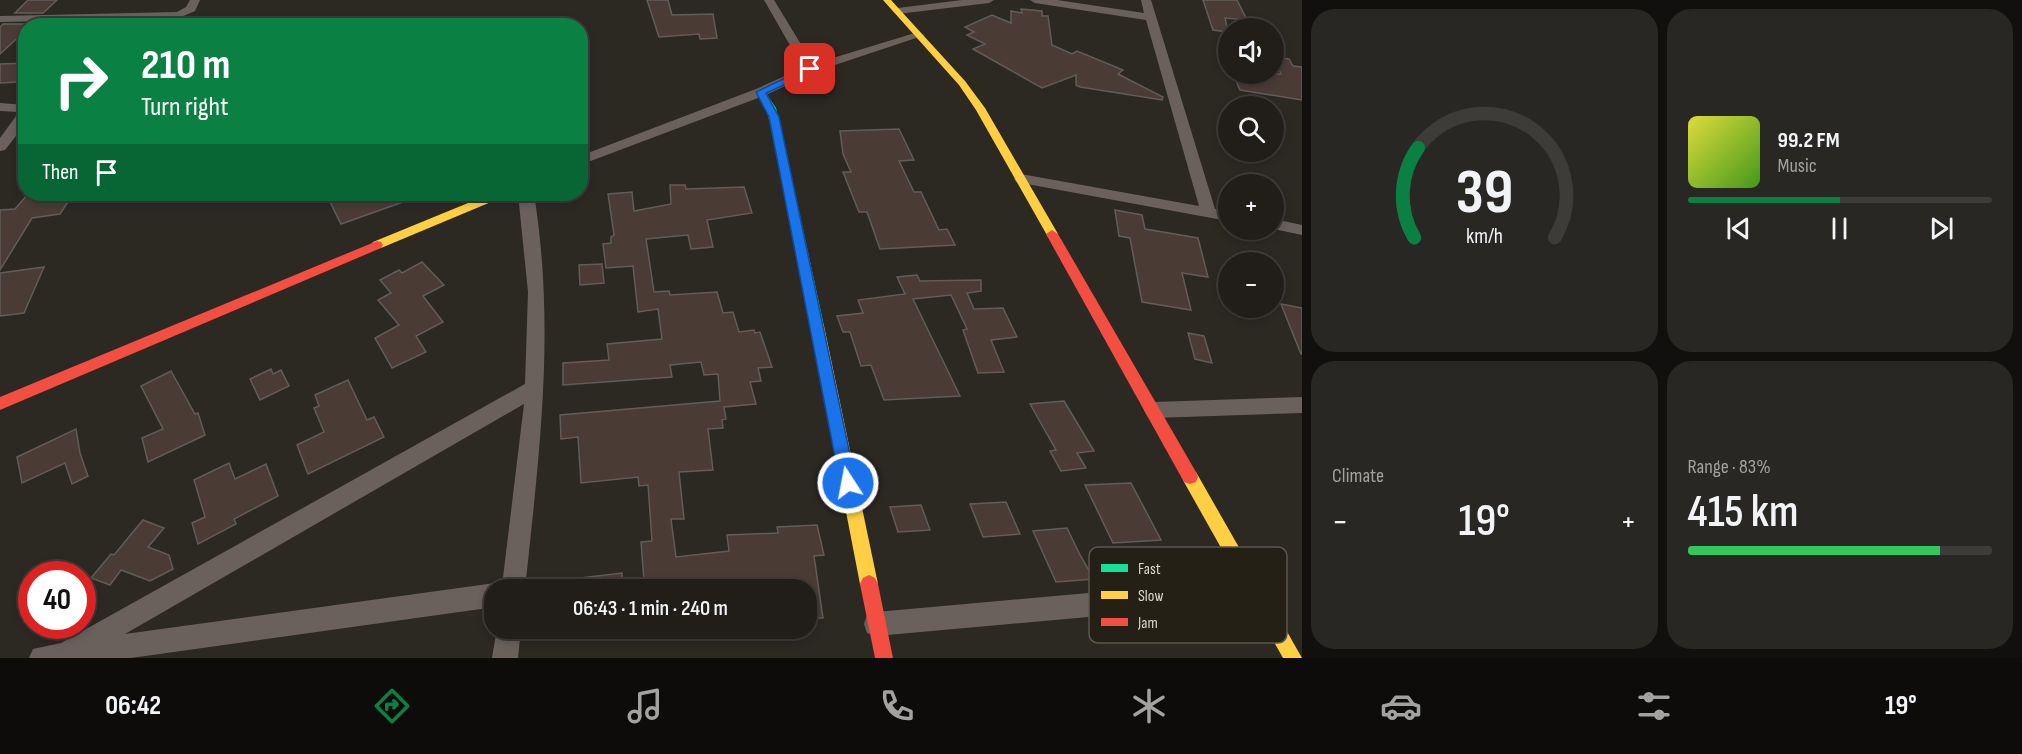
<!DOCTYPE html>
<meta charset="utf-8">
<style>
:root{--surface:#211e1a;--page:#292723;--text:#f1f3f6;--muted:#a2a2a2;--line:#3e3c39;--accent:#0b8043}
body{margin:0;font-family:"Sofia Sans Condensed",sans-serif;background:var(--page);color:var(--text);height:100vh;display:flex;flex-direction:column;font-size:22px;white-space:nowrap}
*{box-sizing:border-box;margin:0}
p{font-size:20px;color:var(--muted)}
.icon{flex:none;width:33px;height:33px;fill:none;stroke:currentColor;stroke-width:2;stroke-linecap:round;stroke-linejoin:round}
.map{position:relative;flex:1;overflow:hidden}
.sheet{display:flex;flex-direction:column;gap:9px;padding:9px;background:#12100e;width:720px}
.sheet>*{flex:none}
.guide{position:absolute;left:18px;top:18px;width:570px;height:183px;border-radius:24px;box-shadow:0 3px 9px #0003,0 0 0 2px var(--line);background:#0b8043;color:#fff;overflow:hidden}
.controls{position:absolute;left:1218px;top:18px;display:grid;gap:12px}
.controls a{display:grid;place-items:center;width:66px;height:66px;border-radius:50%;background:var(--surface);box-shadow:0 3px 9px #0003,0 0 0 2px var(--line);font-size:30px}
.speed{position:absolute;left:18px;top:561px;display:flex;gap:12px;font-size:30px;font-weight:700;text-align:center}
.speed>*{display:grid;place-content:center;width:78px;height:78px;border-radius:50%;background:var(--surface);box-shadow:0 3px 9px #0003,0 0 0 2px var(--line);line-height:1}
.speed .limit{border:9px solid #d22;background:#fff;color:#111}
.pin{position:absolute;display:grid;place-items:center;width:51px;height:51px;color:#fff;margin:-26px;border-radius:12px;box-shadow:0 3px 9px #0006}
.me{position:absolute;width:66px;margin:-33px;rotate:349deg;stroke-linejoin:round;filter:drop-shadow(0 0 4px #0008)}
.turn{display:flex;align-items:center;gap:21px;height:126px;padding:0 24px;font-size:27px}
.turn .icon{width:78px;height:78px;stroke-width:2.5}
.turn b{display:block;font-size:42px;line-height:51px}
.then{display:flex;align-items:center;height:57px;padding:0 24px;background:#0003;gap:12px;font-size:22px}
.big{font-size:45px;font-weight:600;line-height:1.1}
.sheet .card{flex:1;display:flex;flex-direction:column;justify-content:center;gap:9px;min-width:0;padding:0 21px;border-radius:24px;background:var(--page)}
.sheet .dial{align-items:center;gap:0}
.dial svg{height:156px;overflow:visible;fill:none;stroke:var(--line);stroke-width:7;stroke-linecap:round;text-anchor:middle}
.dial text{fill:var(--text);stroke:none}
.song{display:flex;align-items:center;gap:18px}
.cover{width:72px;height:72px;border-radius:9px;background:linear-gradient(135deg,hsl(60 70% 55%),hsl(100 70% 35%))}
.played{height:6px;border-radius:3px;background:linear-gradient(90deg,var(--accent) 50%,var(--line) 50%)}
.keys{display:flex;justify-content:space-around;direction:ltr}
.heat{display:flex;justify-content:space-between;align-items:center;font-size:33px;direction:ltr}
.charge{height:9px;border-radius:4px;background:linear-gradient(90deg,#34c759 83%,var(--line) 0)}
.sheet .tiles{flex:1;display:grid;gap:9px;grid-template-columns:repeat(2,1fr)}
.trip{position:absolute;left:484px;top:579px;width:333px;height:60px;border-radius:24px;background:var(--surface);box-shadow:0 3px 9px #0003,0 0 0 2px var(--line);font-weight:600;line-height:60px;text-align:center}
.menu{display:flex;height:96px;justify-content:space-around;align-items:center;background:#0d0c0a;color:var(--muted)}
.menu .icon{width:42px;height:42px}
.menu .current{color:var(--accent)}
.menu b{font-size:27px;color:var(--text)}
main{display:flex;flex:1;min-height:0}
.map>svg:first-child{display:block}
.building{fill:#4a3c34;stroke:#615c58;stroke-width:1.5}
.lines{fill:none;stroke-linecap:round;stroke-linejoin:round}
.street{fill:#6a615d;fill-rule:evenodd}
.fast{fill:#16e098;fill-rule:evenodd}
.slow{fill:#ffcf43;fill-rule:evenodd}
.jam{fill:#f24e42;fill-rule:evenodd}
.route{fill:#1a73e8;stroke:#114b97;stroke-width:1.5}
.key{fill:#252015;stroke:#5c574d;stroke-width:1.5}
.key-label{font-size:16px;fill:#dbd7d0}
</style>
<main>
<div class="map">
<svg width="1302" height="658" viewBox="0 0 1302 658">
<rect width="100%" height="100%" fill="#2c2822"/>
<!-- building -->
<g class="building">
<polygon points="28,0 57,0 43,13 15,13"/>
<polygon points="647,0 668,0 672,15 713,14 717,38 700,39 699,34 659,37"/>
<polygon points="1203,0 1237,0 1247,20 1225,18 1228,32 1213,30"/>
<polygon points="1021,9 1042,11 1042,16 1048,16 1052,45 1072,54 1077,51 1123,70 1118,74 1163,97 1162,100 1080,87 1076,85 1076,75 1042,88 973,49 985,44 967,35 974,32 965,27 992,15 1011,23 1011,11 1022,13"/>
<polygon points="3,24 32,24 26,26 26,30 0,54 0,27"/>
<polygon points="1274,57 1289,59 1293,66 1302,67 1302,100 1240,90 1233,74 1281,74"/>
<polygon points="26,63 26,72 17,82 0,83 0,64"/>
<polygon points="899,129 914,160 899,161 914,192 921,192 939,230 947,229 955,245 880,249 867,212 859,212 843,172 851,172 843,154 840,131"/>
<polygon points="670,185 685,185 686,189 744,187 752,213 707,220 713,247 691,249 688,235 646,239 654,292 669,291 670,295 717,292 723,313 733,312 739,332 754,330 755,333 760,332 772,367 758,368 761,381 750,382 756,404 724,407 726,419 722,420 723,428 708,429 713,470 679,472 684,519 671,519 676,557 729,551 727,535 778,533 777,527 817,525 824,555 814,556 823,618 807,618 807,590 653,590 652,580 644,581 641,542 652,541 648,485 639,486 638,477 581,483 578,437 561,439 560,415 720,401 718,374 704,375 701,362 670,365 672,377 563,385 563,363 609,360 607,344 662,339 658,309 638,312 633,266 606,268 603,244 611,243 611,237 614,235 608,194 632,192 634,211 671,204"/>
<polygon points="28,194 73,194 60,214 32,218 0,270 0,210 15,209"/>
<polygon points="348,194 419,194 420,196 341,224 329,200"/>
<polygon points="1115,210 1142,215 1145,229 1198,238 1208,277 1182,273 1191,310 1142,302 1130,238 1119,236"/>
<polygon points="422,262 444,285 423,296 443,322 416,336 426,352 392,368 375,338 399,325 378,300 391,293 380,280 399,270 402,273"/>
<polygon points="602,264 604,283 580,285 579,265"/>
<polygon points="44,267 24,313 0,316 0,273"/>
<polygon points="917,275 920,281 981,280 981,291 967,293 974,309 1003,308 1017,337 991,340 1004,372 978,373 963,330 967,329 951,295 913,299 960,396 884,400 871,365 861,366 850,332 843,332 837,316 863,313 858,300 905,294 897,277"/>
<polygon points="1281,304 1302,308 1302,354 1301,354"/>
<polygon points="1188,333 1204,336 1212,363 1195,359"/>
<polygon points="271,369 273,374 281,370 289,386 260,400 250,379"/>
<polygon points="171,371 195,414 198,413 205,435 148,462 142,438 163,429 141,386"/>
<polygon points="348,380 367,420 374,417 384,437 308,474 297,445 324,432 314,408 319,406 315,395"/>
<polygon points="1064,401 1094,451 1077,453 1086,468 1061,471 1050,451 1056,450 1030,404"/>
<polygon points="76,429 80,453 88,476 72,484 65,463 22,483 17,457"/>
<polygon points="229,463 235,479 266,464 278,496 234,519 236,524 198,544 192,523 205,517 194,480"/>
<polygon points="1131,483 1161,540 1113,543 1085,485"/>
<polygon points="1006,502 1020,534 983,537 970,504"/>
<polygon points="921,505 930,530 898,532 890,507"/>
<polygon points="143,520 164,528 148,547 169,555 173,569 150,581 121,570 110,585 91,578 111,554 114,555"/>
<polygon points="1067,528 1080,555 1094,579 1056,582 1033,531"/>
<polygon points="622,573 623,590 572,590 572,579"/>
</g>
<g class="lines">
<!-- street -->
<g class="street">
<polygon points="190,0 200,0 195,11 179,18 0,22 0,16 177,12 186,7"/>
<polygon points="764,0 774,0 813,64 915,33 925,35 814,72 766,95 580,165 580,156 756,89 803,68"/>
<polygon points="962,0 994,0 989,3 898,14 892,11 898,8"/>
<polygon points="1030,0 1057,0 1144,13 1141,0 1151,0 1215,209 1228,211 1228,221 1016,182 1014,179 1016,176 1021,174 1199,206 1146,20 1035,3"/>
<polygon points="0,103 26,105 26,123 5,150 0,151 0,138 19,112 0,111"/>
<path d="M518,194h16c22,136 5,260 -9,396h-30v17l-364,51h-102l4,-9 28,-6 464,-259 3,-92zM524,404l-22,182 -7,-3 -370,51z"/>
<polygon points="1274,219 1302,225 1302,235 1274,229"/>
<polygon points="1302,397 1302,413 1154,418 1147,416 1144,410 1147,404 1154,402"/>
<polygon points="1255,578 1263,582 1267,590 1263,598 1255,602 876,636 867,633 864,624 867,615 876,612"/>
<polygon points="497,628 521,628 518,658 492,658"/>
</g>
<!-- fast -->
<polygon class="fast" points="761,89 764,90 776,108 782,132 824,326 822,330 812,330 810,326 772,132 766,108 756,92"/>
<!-- slow -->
<g class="slow">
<polygon points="883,0 891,0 965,81 985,108 1058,234 1056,237 1048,237 976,110 959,85"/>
<polygon points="490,194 505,194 503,197 381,248 373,248 371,245 373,242"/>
<polygon points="817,321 822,322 824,326 878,584 875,590 869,593 863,590 860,584 810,326 812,322"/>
<polygon points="1190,470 1196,472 1302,658 1283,658 1184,482 1182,477 1184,472"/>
</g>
<!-- jam -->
<g class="jam">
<polygon points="1052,230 1058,234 1196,472 1198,477 1196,482 1190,484 1184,482 1046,234"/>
<polygon points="377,241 381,242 383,245 381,248 0,410 0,397"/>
<polygon points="869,575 875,578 878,584 893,658 875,658 860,584 863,578"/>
</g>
</g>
<!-- route -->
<polygon class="route" points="810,66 815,69 814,71 766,93 779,117 856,483 853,488 848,490 842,488 840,483 769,117 756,92"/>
<!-- legend -->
<rect x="1089" y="547" width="198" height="96" rx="9" class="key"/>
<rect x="1101" y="564" width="27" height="8" fill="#16e098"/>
<rect x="1101" y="591" width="27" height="8" fill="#ffcf43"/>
<rect x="1101" y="618" width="27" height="8" fill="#f24e42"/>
<g class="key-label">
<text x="1138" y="574">Fast</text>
<text x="1138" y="601">Slow</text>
<text x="1138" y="628">Jam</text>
</g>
</svg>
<div class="controls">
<a><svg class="icon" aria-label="sound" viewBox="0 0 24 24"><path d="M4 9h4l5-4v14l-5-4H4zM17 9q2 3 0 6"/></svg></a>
<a><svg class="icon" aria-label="search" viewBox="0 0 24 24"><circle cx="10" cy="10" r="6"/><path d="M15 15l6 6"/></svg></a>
<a>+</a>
<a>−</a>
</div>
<div class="speed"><div class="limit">40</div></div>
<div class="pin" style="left:810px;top:69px;background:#d93025"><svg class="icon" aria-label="arrive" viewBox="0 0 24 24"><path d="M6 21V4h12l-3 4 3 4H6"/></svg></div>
<svg class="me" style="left:848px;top:483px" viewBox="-20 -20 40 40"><circle r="17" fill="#1a73e8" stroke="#fff" stroke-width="3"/><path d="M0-11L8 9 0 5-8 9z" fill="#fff"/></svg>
<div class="trip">06:43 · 1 min · 240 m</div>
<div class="guide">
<div class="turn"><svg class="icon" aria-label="right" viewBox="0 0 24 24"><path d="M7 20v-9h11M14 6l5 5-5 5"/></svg><div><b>210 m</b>Turn right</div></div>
<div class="then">Then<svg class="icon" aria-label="arrive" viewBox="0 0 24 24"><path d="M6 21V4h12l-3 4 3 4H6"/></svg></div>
</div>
</div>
<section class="sheet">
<div class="tiles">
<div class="card dial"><svg viewBox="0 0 100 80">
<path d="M14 69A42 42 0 1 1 86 69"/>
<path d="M14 69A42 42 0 0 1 16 23" stroke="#0b8043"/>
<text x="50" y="56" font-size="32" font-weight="700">39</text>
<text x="50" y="72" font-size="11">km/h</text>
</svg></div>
<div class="card">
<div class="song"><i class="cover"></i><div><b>99.2 FM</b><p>Music</p></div></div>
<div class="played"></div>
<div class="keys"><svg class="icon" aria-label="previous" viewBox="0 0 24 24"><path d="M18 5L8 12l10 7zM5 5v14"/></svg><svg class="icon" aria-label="pause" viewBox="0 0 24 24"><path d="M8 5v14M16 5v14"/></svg><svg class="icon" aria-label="next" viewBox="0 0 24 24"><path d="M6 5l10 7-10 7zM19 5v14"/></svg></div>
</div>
<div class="card"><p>Climate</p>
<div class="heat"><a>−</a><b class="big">19°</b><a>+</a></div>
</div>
<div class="card"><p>Range · 83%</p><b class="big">415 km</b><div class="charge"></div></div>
</div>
</section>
</main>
<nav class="menu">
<b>06:42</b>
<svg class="icon current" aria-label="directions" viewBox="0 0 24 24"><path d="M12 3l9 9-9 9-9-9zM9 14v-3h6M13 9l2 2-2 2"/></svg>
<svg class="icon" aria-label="music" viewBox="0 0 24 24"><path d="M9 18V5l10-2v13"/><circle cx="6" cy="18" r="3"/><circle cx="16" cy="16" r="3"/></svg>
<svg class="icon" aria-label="phone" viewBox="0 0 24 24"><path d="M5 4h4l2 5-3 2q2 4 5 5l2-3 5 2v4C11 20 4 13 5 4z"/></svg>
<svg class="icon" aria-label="climate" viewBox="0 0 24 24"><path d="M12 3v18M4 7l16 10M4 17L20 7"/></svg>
<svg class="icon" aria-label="car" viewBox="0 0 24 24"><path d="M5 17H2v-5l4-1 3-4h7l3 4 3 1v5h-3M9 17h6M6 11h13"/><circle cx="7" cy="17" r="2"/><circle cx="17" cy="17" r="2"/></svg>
<svg class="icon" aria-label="filters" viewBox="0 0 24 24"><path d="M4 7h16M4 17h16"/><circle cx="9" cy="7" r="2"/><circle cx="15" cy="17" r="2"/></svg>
<b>19°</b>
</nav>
